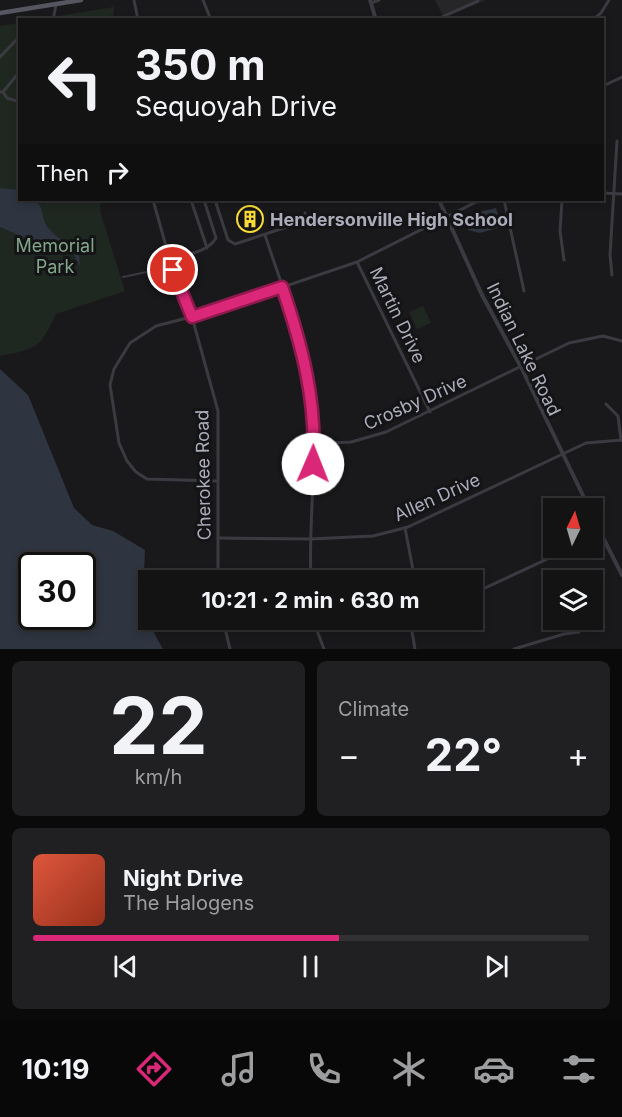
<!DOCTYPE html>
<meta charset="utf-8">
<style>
:root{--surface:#131314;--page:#202022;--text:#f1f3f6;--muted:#9d9ea0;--line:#323234;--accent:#db2777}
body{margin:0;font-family:Inter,sans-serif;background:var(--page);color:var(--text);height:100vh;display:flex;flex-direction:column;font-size:22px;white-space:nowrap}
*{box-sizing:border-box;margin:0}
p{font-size:20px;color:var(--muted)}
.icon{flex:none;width:33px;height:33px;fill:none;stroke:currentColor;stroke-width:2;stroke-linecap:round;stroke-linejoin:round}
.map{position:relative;height:649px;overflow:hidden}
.details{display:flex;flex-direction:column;gap:12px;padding:12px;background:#0a0a0b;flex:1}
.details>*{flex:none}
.banner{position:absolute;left:18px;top:18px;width:586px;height:183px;border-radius:0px;box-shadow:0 3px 9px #0003,0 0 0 2px var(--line);background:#131314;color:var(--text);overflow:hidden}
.needle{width:39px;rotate:5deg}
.fabs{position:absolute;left:543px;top:498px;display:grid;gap:12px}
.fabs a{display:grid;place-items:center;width:60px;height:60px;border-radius:0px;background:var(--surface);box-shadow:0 3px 9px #0003,0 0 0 2px var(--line);font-size:30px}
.speed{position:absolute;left:18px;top:552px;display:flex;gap:12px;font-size:30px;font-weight:700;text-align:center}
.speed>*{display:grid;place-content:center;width:78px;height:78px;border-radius:50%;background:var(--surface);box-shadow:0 3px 9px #0003,0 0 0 2px var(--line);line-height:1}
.speed .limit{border:3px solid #111;border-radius:9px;background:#fff;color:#111}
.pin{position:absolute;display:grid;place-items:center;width:51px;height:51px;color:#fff;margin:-26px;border:3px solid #fff;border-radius:50%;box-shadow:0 2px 6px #0007}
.me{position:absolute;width:66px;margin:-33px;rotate:1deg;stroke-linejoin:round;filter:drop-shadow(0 0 4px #0008)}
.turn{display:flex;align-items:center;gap:21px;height:126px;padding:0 18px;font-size:27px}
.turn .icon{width:78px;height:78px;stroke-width:2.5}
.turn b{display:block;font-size:42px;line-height:51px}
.then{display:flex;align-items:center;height:57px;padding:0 18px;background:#0003;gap:12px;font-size:22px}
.big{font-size:45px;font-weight:700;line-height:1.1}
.details .card{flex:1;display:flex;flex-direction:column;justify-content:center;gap:9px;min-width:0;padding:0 21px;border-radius:9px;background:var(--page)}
.details .dial{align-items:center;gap:0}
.dial b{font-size:78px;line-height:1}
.song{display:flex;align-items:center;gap:18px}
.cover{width:72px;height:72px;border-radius:9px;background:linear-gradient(135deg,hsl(10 70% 55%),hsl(10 70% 35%))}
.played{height:6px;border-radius:3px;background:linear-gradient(90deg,var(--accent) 55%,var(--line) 55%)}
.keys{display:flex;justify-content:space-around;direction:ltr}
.heat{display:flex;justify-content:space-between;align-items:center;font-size:33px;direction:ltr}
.details .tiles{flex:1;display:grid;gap:12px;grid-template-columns:1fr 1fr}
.card:last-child{grid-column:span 2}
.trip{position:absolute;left:138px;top:570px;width:345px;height:60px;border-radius:0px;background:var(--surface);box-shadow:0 3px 9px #0003,0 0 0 2px var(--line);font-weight:700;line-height:60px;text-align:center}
.tabs{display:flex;height:96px;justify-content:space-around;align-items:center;background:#080808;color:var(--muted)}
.tabs .icon{width:42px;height:42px}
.tabs .active{color:var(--accent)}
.tabs b{font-size:27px;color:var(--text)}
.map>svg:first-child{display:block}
.built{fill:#262528}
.green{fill:#1f2721}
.water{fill:#2e3540;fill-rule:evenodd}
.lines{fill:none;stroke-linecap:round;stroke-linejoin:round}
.pedestrian{stroke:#3a3a41;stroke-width:2}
.minor{stroke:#3a3a41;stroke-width:3}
.tertiary{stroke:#3a3a41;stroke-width:4}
.primary{stroke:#565660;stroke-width:4.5}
.route-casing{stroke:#8e194d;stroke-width:15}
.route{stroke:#db2777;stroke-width:10}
.labels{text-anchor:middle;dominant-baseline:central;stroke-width:6;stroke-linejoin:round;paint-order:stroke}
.poi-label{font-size:18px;font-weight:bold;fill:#abadbb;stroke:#141416;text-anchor:start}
.park-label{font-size:18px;fill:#82a78b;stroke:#141416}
.street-label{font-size:18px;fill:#abadbb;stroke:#141416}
</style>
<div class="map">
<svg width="622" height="649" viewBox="0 0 622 649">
<rect width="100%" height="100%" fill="#19191b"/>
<!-- built -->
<polygon class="built" points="435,0 486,0 444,18"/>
<!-- green -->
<g class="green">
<polygon points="114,7 113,19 40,19"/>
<path d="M19,23l1,177h81l-1,11 25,80 -69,23c-16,34 -19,35 -56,42v-330z"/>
<polygon points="423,306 431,323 417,329 409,312"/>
</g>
<!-- water -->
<g class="water">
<path d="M0,188l19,2 1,10c31,0 16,13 29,29 8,9 21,17 30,26l1,12 -6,-13 -21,-15 -13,5 -40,-17z"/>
<polygon points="496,208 501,227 480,233 468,230 467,222 475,213"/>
<path d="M0,369l28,26 46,113 18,17 21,6 32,19 -1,23 4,47h3l3,13 9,16h-163zM32,566h50v50h-50z"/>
</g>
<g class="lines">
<!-- pedestrian -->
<polyline class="pedestrian" points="123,277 170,267"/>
<!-- minor -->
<g class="minor">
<polyline points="134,0 138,20"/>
<polyline points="203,0 211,20"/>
<polyline points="371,3 379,0"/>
<polyline points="53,20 56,5"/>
<polyline points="435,20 478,1"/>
<polyline points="593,20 601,13 609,0"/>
<polyline points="0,57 20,36"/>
<polyline points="603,86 622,77"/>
<polyline points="0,92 3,92 20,71"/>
<polyline points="3,92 7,98 20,102"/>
<polyline points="603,193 622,194"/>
<polyline points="153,200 173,271 192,317 218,411 218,580"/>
<polyline points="191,200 207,248"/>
<polyline points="215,200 228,240 235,244 302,222 305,213"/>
<polyline points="504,200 524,291"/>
<polyline points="562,200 560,231 564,260"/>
<path d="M265,235c18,55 40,109 47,167 6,59 -4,119 -1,178"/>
<path d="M170,259c16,-5 37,-6 46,-21l-12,-38"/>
<polyline points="357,262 430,412"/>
<polyline points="612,275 610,255 617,141"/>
<polyline points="606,404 618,416 621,440"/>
<polyline points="315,444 351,442 386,432 569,343 603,336 622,341"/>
<polyline points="216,481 147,479 136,472 127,461 119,443 110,385 114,369 130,343 156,326 206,313 357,262 480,200"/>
<polyline points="405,528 413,570 412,580"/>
<polyline points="592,537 602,533"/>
<polyline points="218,538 311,539 373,536 408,527 586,443 622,440"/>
<polyline points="472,594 571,548"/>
<polyline points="223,620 230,649"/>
<polyline points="313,620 324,649"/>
<polyline points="410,620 415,649"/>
<polyline points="514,649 564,634 579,632"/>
</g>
<!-- tertiary -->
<g class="tertiary">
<polyline points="370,0 376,20"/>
<polyline points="439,200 482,295 521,367 589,508"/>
<polyline points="592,516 622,575"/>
</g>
<!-- primary -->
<polyline class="primary" points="0,13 81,0"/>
</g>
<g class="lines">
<defs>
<path id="route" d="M173,270l19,47 90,-30c20,58 35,115 31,177"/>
</defs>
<!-- route casing -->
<use href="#route" class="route-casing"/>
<!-- route -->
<use href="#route" class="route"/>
</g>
<!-- icons -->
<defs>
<symbol id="building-ring" viewBox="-11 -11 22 22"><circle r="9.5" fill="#141416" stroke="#f8db34" stroke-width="1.5"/><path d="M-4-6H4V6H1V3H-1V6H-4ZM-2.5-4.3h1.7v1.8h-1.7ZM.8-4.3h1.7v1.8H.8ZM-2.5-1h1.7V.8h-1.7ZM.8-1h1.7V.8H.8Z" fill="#f8db34"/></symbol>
</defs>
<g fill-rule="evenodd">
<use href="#building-ring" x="235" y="204" width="30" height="30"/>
</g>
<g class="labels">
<!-- poi labels -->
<g class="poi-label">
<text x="270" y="219">Hendersonville High School</text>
</g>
<!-- park labels -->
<g class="park-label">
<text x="55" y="245">Memorial<tspan x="55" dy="21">Park</tspan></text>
</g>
<!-- street labels -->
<g class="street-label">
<text transform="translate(398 315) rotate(64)">Martin Drive</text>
<text transform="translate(524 349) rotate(64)">Indian Lake Road</text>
<text transform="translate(415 402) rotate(-24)">Crosby Drive</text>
<text transform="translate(203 475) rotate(-91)">Cherokee Road</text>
<text transform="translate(437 497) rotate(-24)">Allen Drive</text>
</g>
</g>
</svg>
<div class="fabs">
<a><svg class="needle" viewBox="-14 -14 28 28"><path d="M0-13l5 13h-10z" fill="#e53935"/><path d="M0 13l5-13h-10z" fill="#9d9ea0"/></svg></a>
<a><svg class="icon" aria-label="layers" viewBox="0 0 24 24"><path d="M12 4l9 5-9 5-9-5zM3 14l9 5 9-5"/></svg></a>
</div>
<div class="speed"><div class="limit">30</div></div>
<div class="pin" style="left:173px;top:270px;background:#d93025"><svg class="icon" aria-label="arrive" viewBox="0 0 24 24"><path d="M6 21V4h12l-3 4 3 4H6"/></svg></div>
<svg class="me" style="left:313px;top:464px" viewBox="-20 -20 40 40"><circle r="19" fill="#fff"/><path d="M0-13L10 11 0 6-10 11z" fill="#db2777"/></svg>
<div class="trip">10:21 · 2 min · 630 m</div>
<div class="banner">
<div class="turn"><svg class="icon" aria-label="left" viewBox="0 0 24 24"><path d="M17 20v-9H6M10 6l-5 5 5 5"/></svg><div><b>350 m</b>Sequoyah Drive</div></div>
<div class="then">Then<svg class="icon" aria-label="right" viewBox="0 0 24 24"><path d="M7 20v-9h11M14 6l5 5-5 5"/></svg></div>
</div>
</div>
<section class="details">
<div class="tiles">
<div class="card dial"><b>22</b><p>km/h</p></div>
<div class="card"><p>Climate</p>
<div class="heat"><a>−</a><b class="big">22°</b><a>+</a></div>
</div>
<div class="card">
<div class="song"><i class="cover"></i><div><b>Night Drive</b><p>The Halogens</p></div></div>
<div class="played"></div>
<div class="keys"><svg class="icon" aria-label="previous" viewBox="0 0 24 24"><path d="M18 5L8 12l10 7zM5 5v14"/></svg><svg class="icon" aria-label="pause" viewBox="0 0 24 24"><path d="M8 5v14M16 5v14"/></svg><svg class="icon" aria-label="next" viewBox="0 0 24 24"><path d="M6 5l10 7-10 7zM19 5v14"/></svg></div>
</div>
</div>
</section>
<nav class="tabs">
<b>10:19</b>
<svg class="icon active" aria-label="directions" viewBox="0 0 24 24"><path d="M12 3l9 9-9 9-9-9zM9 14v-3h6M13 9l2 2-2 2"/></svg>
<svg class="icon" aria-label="music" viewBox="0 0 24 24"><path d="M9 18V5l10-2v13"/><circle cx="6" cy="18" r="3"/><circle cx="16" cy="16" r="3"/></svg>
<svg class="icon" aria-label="phone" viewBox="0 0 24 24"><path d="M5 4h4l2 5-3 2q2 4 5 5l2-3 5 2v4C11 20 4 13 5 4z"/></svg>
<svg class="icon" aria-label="climate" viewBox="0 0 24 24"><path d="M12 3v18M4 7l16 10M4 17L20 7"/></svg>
<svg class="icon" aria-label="car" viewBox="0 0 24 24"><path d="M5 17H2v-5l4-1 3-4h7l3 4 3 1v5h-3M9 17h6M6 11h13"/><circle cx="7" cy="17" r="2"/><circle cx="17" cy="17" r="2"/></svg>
<svg class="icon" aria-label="filters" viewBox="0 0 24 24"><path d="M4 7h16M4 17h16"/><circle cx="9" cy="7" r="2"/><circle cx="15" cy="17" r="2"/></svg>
</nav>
